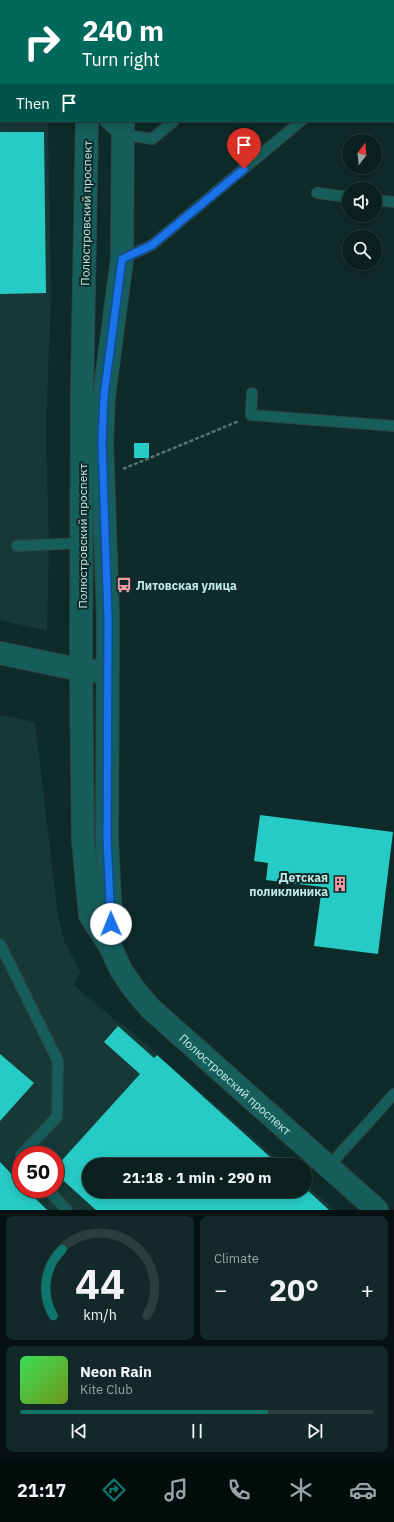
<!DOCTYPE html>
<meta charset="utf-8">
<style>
:root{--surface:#0a201f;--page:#132828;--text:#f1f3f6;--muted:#99a3a4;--line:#2a3e3d;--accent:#0f766e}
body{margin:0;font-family:"IBM Plex Sans",sans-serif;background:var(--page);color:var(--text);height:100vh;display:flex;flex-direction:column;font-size:15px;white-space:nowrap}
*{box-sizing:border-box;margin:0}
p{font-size:13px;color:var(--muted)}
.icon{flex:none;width:22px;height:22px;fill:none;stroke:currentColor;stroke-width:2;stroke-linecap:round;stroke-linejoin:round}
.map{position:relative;height:1210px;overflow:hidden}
.sheet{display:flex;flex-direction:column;gap:6px;padding:6px;background:#061211;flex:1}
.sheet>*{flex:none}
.banner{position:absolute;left:0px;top:0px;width:394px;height:122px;box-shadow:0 2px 10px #0003,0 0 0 1px var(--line);background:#00695c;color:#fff;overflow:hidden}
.needle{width:26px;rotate:16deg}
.buttons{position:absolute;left:342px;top:134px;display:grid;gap:8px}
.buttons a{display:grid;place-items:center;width:40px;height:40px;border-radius:50%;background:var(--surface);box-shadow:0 2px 10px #0003,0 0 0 1px var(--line);font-size:20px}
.speed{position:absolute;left:12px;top:1146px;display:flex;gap:8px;font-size:20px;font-weight:700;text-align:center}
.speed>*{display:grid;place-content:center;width:52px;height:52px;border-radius:50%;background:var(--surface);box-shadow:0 2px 10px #0003,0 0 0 1px var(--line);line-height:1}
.speed .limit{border:6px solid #d22;background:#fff;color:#111}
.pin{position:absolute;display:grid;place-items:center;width:34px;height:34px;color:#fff;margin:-41px -17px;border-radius:50% 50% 50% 0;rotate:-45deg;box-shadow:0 0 4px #0007}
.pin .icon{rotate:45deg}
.me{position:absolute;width:44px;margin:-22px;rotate:359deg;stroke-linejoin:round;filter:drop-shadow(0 0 3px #0008)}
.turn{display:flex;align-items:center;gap:14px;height:84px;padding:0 16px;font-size:18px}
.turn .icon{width:52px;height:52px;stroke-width:2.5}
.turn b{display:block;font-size:28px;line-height:34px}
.then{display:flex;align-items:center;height:38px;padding:0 16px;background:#0003;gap:8px;font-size:15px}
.big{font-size:30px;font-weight:800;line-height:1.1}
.sheet .tile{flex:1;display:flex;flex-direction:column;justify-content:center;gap:6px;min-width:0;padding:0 14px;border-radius:8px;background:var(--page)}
.sheet .dial{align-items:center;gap:0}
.dial svg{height:104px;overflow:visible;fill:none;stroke:var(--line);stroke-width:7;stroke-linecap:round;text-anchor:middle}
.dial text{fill:var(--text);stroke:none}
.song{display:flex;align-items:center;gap:12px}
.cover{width:48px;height:48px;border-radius:6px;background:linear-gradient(135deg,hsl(130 70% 55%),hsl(80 70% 35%))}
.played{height:4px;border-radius:2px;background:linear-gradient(90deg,var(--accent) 70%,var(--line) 70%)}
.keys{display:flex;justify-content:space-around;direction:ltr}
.heat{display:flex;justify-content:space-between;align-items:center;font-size:22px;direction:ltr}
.sheet .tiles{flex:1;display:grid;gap:6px;grid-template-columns:1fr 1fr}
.tile:last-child{grid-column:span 2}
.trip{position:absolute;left:82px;top:1158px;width:230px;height:40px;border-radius:20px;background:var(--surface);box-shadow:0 2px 10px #0003,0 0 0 1px var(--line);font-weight:800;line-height:40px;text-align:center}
.tab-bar{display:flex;height:64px;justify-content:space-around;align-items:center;background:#040d0c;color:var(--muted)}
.tab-bar .icon{width:28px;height:28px}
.tab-bar .current{color:var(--accent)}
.tab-bar b{font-size:18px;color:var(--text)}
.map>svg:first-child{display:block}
.built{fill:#163836;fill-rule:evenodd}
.building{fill:#27cbc5}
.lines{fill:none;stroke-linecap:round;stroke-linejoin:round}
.lane-casing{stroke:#2e4745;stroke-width:12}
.secondary-casing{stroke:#2e4745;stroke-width:24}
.path{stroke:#537473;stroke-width:2.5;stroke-dasharray:4 2;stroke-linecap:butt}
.lane{stroke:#165e5b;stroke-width:10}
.secondary{stroke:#165e5b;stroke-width:22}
.route-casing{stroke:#114b97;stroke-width:10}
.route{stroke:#1a73e8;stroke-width:7}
.labels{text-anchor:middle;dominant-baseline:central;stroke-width:4;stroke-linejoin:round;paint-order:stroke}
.street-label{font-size:12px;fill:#c1eae7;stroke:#0e2a29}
.poi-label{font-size:12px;font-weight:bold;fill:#c1eae7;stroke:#0e2a29;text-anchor:start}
</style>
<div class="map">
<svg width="394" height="1210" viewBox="0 0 394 1210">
<rect width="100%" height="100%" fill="#0e2a29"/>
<!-- built -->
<g class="built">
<polygon points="0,0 48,0 1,1 1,121 48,121 51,296 46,429 49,545 47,631 0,620"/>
<path d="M0,715l35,7 23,194 7,27 16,29 -8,12 43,37 10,6 158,138h-195v26h216v-7l30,26h-335zM21,1155h34v34h-34z"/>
</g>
<!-- building -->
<g class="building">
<polygon points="0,132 44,132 46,293 0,294"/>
<rect x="134" y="443" width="15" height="15"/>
<polygon points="260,815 393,832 378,954 314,946 322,887 266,880 268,863 254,861"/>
<polygon points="118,1026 154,1058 157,1055 279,1165 89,1165 89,1191 305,1191 305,1188 329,1210 96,1210 55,1173 55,1168 140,1074 104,1042"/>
<polygon points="0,1054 34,1083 0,1121"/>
<polygon points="0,1162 21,1184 21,1189 26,1189 47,1210 0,1210"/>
</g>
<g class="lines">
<defs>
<g id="lane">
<polyline points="356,0 357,1"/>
<polyline points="393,41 394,42"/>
<path d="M105,121c11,15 30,15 47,18l22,-18"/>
<polyline points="317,193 349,197"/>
<polyline points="375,200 394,202"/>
<polyline points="122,259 152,245 301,121"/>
<polyline points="252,393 251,415 394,426"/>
<polyline points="17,546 82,543"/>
<polyline points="0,944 58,1061 57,1117 21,1155"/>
<polyline points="328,1167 394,1094"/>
<polyline points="47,1189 67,1210"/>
</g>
<g id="secondary">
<polyline points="88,0 88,1"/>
<polyline points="121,0 121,1"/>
<path id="s1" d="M87,121l-5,274 -1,275 2,169 7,76 20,31 11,24 13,19 16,19 227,202"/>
<polyline points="0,653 81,670 95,671"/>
<polyline points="110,946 111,913 109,884 107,838 108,619 102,442 104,396 122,259 123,121"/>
</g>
</defs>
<!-- lane casing -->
<use href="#lane" class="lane-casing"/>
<!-- secondary casing -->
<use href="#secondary" class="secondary-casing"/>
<!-- path -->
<polyline class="path" points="123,469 239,421"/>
<!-- lane -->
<use href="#lane" class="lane"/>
<!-- secondary -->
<use href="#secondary" class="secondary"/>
</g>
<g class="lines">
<defs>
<polyline id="route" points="111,924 107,838 108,619 102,442 104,396 122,259 152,245 244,169"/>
</defs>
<!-- route casing -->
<use href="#route" class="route-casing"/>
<!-- route -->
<use href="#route" class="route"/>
</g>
<!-- icons -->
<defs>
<symbol id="bus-bare" viewBox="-9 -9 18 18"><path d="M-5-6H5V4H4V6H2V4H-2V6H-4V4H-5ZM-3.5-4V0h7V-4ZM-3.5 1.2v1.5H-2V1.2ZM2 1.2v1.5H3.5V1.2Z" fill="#f49aa6" stroke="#0e2a29" stroke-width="2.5" paint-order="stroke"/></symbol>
<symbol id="building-bare" viewBox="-9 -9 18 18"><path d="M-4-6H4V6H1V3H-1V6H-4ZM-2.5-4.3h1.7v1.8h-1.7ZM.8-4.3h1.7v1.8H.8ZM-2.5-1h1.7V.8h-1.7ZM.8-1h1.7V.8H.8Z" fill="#f49aa6" stroke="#0e2a29" stroke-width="2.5" paint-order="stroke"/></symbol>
</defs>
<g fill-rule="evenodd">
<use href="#bus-bare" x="113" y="574" width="22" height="22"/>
<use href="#building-bare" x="329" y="873" width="22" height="22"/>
</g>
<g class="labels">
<!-- street labels -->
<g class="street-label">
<text transform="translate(86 213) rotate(-89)">Полюстровский проспект</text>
<text transform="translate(82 536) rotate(-90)">Полюстровский проспект</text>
<text stroke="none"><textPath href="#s1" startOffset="1020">Полюстровский проспект</textPath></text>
</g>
<!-- poi labels -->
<g class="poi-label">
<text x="136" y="585">Литовская улица</text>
<text x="328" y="877" text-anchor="end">Детская<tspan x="328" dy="14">поликлиника</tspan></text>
</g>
</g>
</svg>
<div class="buttons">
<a><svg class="needle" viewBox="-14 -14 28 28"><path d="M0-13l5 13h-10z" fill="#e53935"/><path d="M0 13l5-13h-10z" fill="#99a3a4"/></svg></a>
<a><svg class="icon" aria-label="sound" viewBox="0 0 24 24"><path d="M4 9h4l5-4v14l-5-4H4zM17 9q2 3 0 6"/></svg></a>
<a><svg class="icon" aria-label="search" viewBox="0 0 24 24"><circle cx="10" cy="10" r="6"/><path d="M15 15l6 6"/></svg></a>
</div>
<div class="speed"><div class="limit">50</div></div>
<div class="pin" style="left:244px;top:169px;background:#d93025"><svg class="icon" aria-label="arrive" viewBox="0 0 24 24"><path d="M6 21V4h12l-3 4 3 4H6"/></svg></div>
<svg class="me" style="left:111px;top:924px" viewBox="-20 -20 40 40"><circle r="19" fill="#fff"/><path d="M0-13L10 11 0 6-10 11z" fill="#1a73e8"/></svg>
<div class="trip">21:18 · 1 min · 290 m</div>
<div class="banner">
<div class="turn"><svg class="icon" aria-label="right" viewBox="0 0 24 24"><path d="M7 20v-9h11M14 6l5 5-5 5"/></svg><div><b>240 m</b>Turn right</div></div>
<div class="then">Then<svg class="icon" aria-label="arrive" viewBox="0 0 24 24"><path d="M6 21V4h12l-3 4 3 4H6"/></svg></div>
</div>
</div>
<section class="sheet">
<div class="tiles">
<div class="tile dial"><svg viewBox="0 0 100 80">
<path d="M14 69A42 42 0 1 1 86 69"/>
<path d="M14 69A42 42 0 0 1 21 18" stroke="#0f766e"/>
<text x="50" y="56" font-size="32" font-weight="700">44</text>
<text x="50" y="72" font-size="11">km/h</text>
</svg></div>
<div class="tile"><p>Climate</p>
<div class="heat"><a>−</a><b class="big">20°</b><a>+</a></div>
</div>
<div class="tile">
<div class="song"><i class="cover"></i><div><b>Neon Rain</b><p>Kite Club</p></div></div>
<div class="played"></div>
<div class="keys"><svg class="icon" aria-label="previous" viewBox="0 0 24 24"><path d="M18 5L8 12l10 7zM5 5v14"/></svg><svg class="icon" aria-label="pause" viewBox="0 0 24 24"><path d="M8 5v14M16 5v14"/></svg><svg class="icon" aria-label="next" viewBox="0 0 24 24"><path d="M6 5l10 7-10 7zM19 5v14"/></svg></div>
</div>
</div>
</section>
<nav class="tab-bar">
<b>21:17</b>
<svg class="icon current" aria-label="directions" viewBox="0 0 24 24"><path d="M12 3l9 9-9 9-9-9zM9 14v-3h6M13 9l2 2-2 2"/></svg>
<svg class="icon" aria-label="music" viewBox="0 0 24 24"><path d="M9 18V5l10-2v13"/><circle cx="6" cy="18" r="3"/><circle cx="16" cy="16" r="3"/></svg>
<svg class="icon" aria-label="phone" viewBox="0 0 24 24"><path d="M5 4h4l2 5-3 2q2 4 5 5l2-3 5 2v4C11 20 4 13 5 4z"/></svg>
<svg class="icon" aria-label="climate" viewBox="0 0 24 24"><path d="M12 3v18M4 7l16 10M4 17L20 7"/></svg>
<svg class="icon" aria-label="car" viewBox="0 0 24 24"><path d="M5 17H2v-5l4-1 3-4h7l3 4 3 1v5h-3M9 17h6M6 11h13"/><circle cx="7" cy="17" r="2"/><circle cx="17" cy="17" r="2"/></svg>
</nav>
